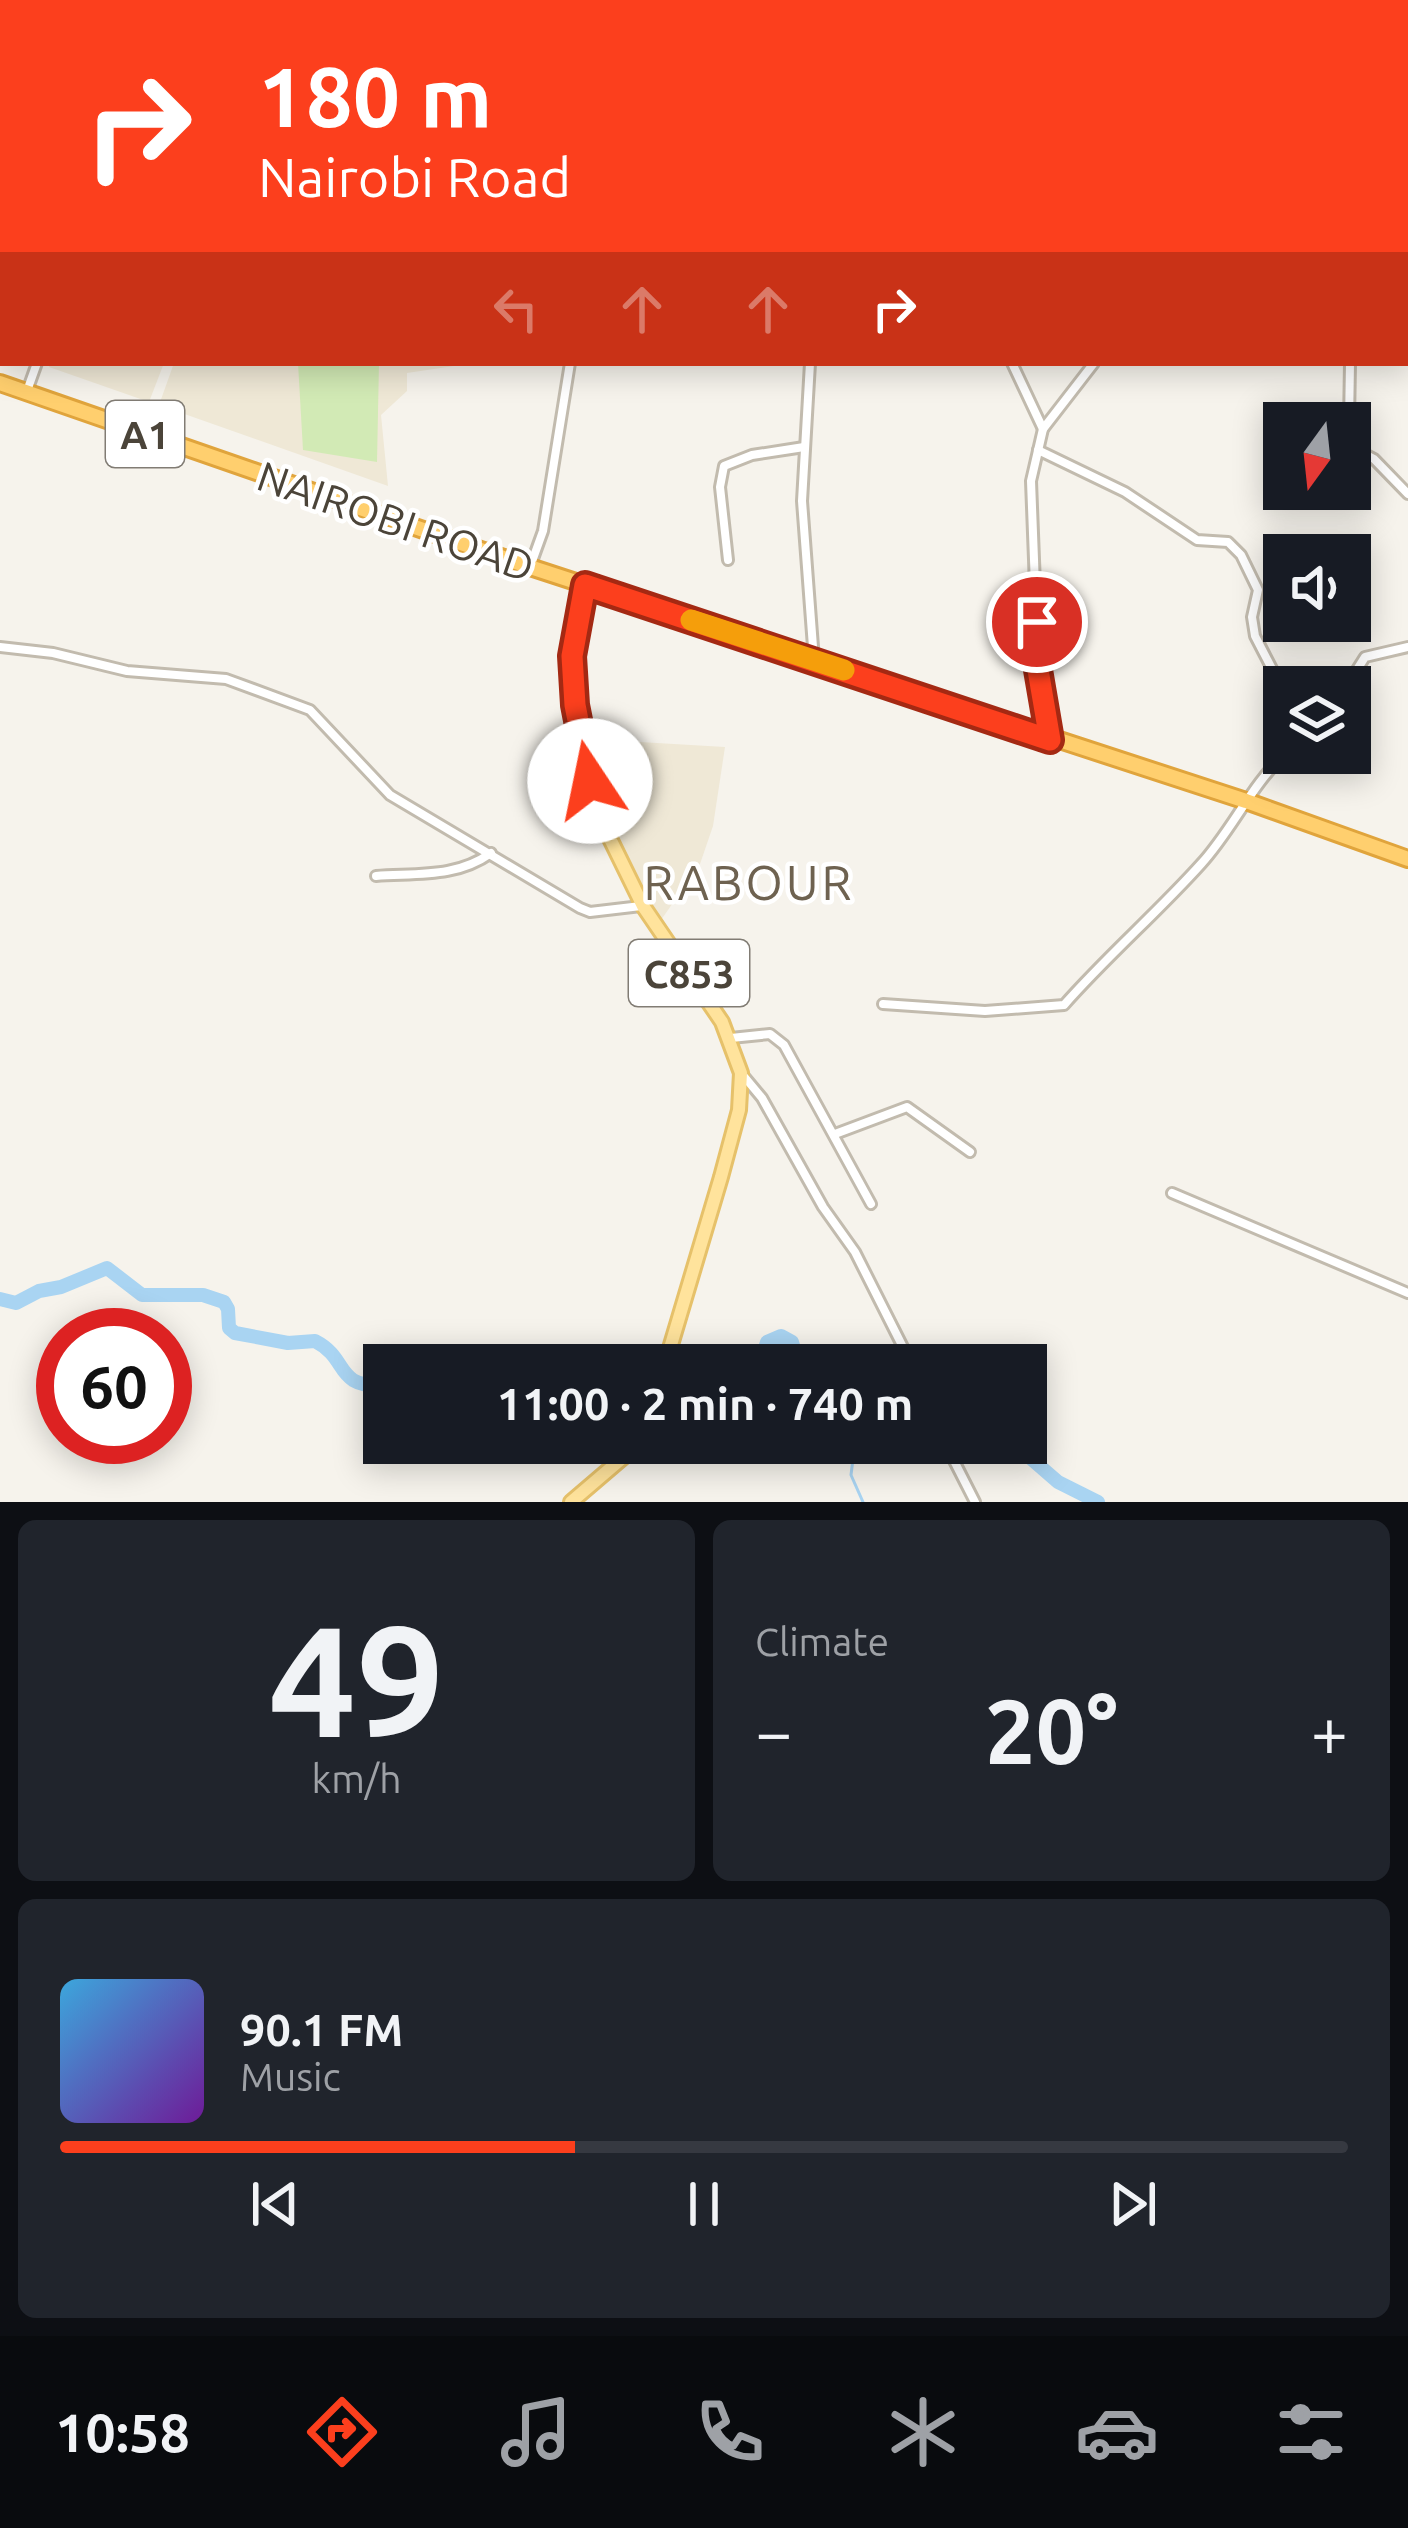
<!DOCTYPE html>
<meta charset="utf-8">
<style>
:root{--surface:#171b24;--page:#20242c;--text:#f1f3f6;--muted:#9ea1a6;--line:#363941;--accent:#fc3f1d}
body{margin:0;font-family:Ubuntu,sans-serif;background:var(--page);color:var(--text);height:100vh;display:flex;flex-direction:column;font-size:45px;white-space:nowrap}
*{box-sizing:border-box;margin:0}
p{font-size:39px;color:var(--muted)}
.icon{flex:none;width:66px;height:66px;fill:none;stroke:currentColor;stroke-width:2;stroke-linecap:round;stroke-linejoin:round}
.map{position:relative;height:1502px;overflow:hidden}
.side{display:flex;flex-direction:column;gap:18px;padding:18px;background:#0d0f14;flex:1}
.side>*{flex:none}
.top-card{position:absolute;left:0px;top:0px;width:1410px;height:366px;box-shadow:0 6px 30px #0003;background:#fc3f1d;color:#fff;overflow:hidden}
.needle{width:78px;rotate:195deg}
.controls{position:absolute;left:1263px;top:402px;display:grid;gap:24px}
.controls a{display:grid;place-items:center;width:108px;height:108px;border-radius:0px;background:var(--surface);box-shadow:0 6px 30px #0003;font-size:60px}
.speed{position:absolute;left:36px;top:1308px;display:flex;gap:24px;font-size:60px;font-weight:700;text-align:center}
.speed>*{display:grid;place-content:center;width:156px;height:156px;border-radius:50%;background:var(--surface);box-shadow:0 6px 30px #0003;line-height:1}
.speed .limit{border:18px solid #d22;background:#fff;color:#111}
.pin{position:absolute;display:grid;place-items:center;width:102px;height:102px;color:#fff;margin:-51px;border:6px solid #fff;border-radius:50%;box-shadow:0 3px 12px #0007}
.me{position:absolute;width:132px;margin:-66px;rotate:349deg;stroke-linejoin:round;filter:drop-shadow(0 0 9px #0008)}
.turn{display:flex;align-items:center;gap:42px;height:252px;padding:0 60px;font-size:54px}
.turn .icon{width:156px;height:156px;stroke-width:2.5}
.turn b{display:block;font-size:84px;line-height:102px}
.lanes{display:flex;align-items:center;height:114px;padding:0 60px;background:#0003;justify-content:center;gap:60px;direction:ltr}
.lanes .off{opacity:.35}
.big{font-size:90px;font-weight:700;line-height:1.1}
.side .card{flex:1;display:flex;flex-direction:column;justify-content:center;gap:18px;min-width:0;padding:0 42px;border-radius:18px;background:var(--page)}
.side .dial{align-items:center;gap:0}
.dial b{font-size:156px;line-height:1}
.song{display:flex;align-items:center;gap:36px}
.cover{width:144px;height:144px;border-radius:18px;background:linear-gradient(135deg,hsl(200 70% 55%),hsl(280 70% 35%))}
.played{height:12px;border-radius:6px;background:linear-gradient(90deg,var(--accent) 40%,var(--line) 40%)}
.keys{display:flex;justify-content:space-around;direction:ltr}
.heat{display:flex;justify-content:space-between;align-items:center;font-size:66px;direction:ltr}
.side .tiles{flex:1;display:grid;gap:18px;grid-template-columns:1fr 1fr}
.card:last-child{grid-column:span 2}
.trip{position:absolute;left:363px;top:1344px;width:684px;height:120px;border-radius:0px;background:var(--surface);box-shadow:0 6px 30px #0003;font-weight:700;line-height:120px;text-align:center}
.menu{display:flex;height:192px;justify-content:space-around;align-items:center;background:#090b0e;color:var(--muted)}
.menu .icon{width:84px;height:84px}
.menu .selected{color:var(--accent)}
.menu b{font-size:54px;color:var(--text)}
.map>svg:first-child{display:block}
.education{fill:#efe8d6}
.green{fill:#d2eab5}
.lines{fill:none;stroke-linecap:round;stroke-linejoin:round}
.stream{stroke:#a9d4f2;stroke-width:3}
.river{stroke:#a9d4f2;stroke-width:14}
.street-casing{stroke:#c2bbae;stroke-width:14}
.primary-casing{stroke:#e6c16a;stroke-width:18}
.highway-casing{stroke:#e0a43c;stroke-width:20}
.street{stroke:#fff;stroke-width:8}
.primary{stroke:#ffe39c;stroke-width:12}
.highway{stroke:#ffcf6e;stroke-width:14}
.route-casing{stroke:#a42913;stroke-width:30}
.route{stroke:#fc3f1d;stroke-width:21}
.slow{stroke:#f59e0b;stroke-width:21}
.labels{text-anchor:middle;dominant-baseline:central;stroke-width:9;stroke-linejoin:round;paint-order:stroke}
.shield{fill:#fff;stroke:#817c74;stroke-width:3}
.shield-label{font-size:39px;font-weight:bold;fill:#4b4439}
.street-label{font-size:42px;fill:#4b4439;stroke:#fff}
.quarter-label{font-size:48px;letter-spacing:3px;fill:#6e6250;stroke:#fff}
</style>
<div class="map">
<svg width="1408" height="1502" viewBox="0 0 1408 1502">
<rect width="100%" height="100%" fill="#f6f3ec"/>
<!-- education -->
<g class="education">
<polygon points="50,363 164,363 149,402 49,367"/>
<polygon points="174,363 474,363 407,373 407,391 381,415 388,486 159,405"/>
<polygon points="589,739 725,747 713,826 700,864 661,920 605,817"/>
</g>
<!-- green -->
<polygon class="green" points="298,363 379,363 377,462 303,450"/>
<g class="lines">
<!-- stream -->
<polyline class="stream" points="855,1443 851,1475 863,1502"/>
<!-- river -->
<g class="river">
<path d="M0,1299l16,4 23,-12 22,-4 46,-19 35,27h61l21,7 4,7 1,19 6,5 53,10 27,-2c35,18 18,46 69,45"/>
<polyline points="599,1365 608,1365"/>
<polyline points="760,1365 767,1342 781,1336 792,1342 799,1365"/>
<polyline points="495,1443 531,1450 543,1443"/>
<polyline points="1013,1443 1058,1482 1098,1502"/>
</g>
<defs>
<g id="street">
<polyline points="364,0 365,3"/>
<polyline points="525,0 526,3"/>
<polyline points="1307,0 1308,3"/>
<polyline points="166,3 167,0"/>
<polyline points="773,3 774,0"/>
<polyline points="0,99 3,102"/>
<polyline points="1407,212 1408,212"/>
<polyline points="810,363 802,501 814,660"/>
<polyline points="1012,363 1043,429"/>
<polyline points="27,391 37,363"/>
<polyline points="1349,423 1350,363"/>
<polyline points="1350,435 1353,448 1374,459 1408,494"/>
<polyline points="1038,450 1125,492 1197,540 1228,542 1241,555 1258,590 1252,617 1255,636 1284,692"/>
<polyline points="728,560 720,487 724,466 752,455 804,447"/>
<polyline points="530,567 543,531 570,363"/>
<polyline points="0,647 53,653 127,671 226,679 310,710 390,795 580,908 590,912 641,906"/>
<polyline points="1346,687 1365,657 1408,647"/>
<polyline points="1049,737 1038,664 1031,481 1043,429 1094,363"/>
<path d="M376,876c41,-3 80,2 115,-23"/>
<path d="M883,1004l102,7 79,-6c43,-49 93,-92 137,-141 32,-35 50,-79 85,-111"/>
<polyline points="731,1038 770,1034 784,1045 871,1204"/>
<polyline points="742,1074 762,1098 823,1207 855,1252 912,1365"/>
<polyline points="835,1134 907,1107 970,1152"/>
<polyline points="1172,1193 1408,1293"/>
<polyline points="945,1443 975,1502"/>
</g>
<g id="primary">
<polyline points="585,585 572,656 572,682 582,749 597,812 643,906 722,1022 741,1073 739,1110 721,1177 665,1365"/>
<polyline points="571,1502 640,1443"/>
</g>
<polyline id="highway" points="0,383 530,567 1246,801 1408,859"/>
</defs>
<!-- street casing -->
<use href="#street" class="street-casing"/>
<!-- primary casing -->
<use href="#primary" class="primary-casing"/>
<!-- highway casing -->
<use href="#highway" class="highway-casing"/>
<!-- street -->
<use href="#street" class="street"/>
<!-- primary -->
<use href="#primary" class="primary"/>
<!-- highway -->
<use href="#highway" class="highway"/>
</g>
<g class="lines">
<defs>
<polyline id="route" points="590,781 575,705 572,656 585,585 1050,740 1037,664 1037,622"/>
</defs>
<!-- route casing -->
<use href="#route" class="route-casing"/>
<!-- route -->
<use href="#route" class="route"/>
<!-- slow -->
<polyline class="slow" points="691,620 844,670"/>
</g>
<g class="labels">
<!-- shield labels -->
<g class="shield">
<rect x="106" y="401" width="78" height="66" rx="9"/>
<rect x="629" y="940" width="120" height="66" rx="9"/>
</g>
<g class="shield-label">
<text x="145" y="434">A1</text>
<text x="689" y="973">C853</text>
</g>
<!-- street labels -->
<g class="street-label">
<text transform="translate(396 521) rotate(19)">NAIROBI ROAD</text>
</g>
<!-- quarter labels -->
<g class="quarter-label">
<text x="749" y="882">RABOUR</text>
</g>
</g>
</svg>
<div class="controls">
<a><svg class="needle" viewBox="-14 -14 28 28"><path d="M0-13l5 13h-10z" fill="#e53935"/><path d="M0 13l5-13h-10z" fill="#9ea1a6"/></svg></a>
<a><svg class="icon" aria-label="sound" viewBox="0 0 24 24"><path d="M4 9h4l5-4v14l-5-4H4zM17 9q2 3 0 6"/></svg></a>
<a><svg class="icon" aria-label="layers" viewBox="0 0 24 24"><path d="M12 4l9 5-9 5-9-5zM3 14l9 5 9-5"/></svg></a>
</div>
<div class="speed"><div class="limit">60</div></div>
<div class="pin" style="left:1037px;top:622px;background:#d93025"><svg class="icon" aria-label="arrive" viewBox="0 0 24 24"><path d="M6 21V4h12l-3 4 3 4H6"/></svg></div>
<svg class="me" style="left:590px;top:781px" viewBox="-20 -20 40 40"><circle r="19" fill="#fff"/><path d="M0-13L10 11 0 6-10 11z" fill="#fc3f1d"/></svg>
<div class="trip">11:00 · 2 min · 740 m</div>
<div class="top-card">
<div class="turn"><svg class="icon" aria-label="right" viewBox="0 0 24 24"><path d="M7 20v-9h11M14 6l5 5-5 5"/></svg><div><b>180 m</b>Nairobi Road</div></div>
<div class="lanes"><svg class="icon off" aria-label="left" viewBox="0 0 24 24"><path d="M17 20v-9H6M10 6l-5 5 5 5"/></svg><svg class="icon off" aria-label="ahead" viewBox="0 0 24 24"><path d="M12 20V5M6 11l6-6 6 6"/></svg><svg class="icon off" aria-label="ahead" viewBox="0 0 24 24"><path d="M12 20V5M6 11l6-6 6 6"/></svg><svg class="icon" aria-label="right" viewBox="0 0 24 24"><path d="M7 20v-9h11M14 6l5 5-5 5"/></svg></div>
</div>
</div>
<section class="side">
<div class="tiles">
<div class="card dial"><b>49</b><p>km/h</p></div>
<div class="card"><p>Climate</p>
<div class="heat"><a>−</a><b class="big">20°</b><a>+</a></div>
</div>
<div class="card">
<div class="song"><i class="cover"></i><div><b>90.1 FM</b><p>Music</p></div></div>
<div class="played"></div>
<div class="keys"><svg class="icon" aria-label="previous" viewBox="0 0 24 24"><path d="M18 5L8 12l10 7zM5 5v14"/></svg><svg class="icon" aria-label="pause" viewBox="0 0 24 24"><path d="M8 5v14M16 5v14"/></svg><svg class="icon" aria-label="next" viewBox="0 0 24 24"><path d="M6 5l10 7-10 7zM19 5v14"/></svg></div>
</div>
</div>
</section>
<nav class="menu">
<b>10:58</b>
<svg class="icon selected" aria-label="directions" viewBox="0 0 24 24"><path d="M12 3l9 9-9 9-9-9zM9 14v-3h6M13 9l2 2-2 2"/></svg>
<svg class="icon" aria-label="music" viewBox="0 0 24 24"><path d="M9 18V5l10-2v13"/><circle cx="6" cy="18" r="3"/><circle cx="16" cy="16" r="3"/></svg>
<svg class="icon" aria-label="phone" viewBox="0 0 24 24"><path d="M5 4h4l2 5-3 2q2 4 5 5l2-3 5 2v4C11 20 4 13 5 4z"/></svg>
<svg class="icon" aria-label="climate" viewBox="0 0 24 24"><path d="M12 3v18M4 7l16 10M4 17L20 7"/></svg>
<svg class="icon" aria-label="car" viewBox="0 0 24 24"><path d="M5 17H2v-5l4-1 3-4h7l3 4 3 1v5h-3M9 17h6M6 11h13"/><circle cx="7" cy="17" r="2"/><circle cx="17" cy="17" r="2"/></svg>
<svg class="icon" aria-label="filters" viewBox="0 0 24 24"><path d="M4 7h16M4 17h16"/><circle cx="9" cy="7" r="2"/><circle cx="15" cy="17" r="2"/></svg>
</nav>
